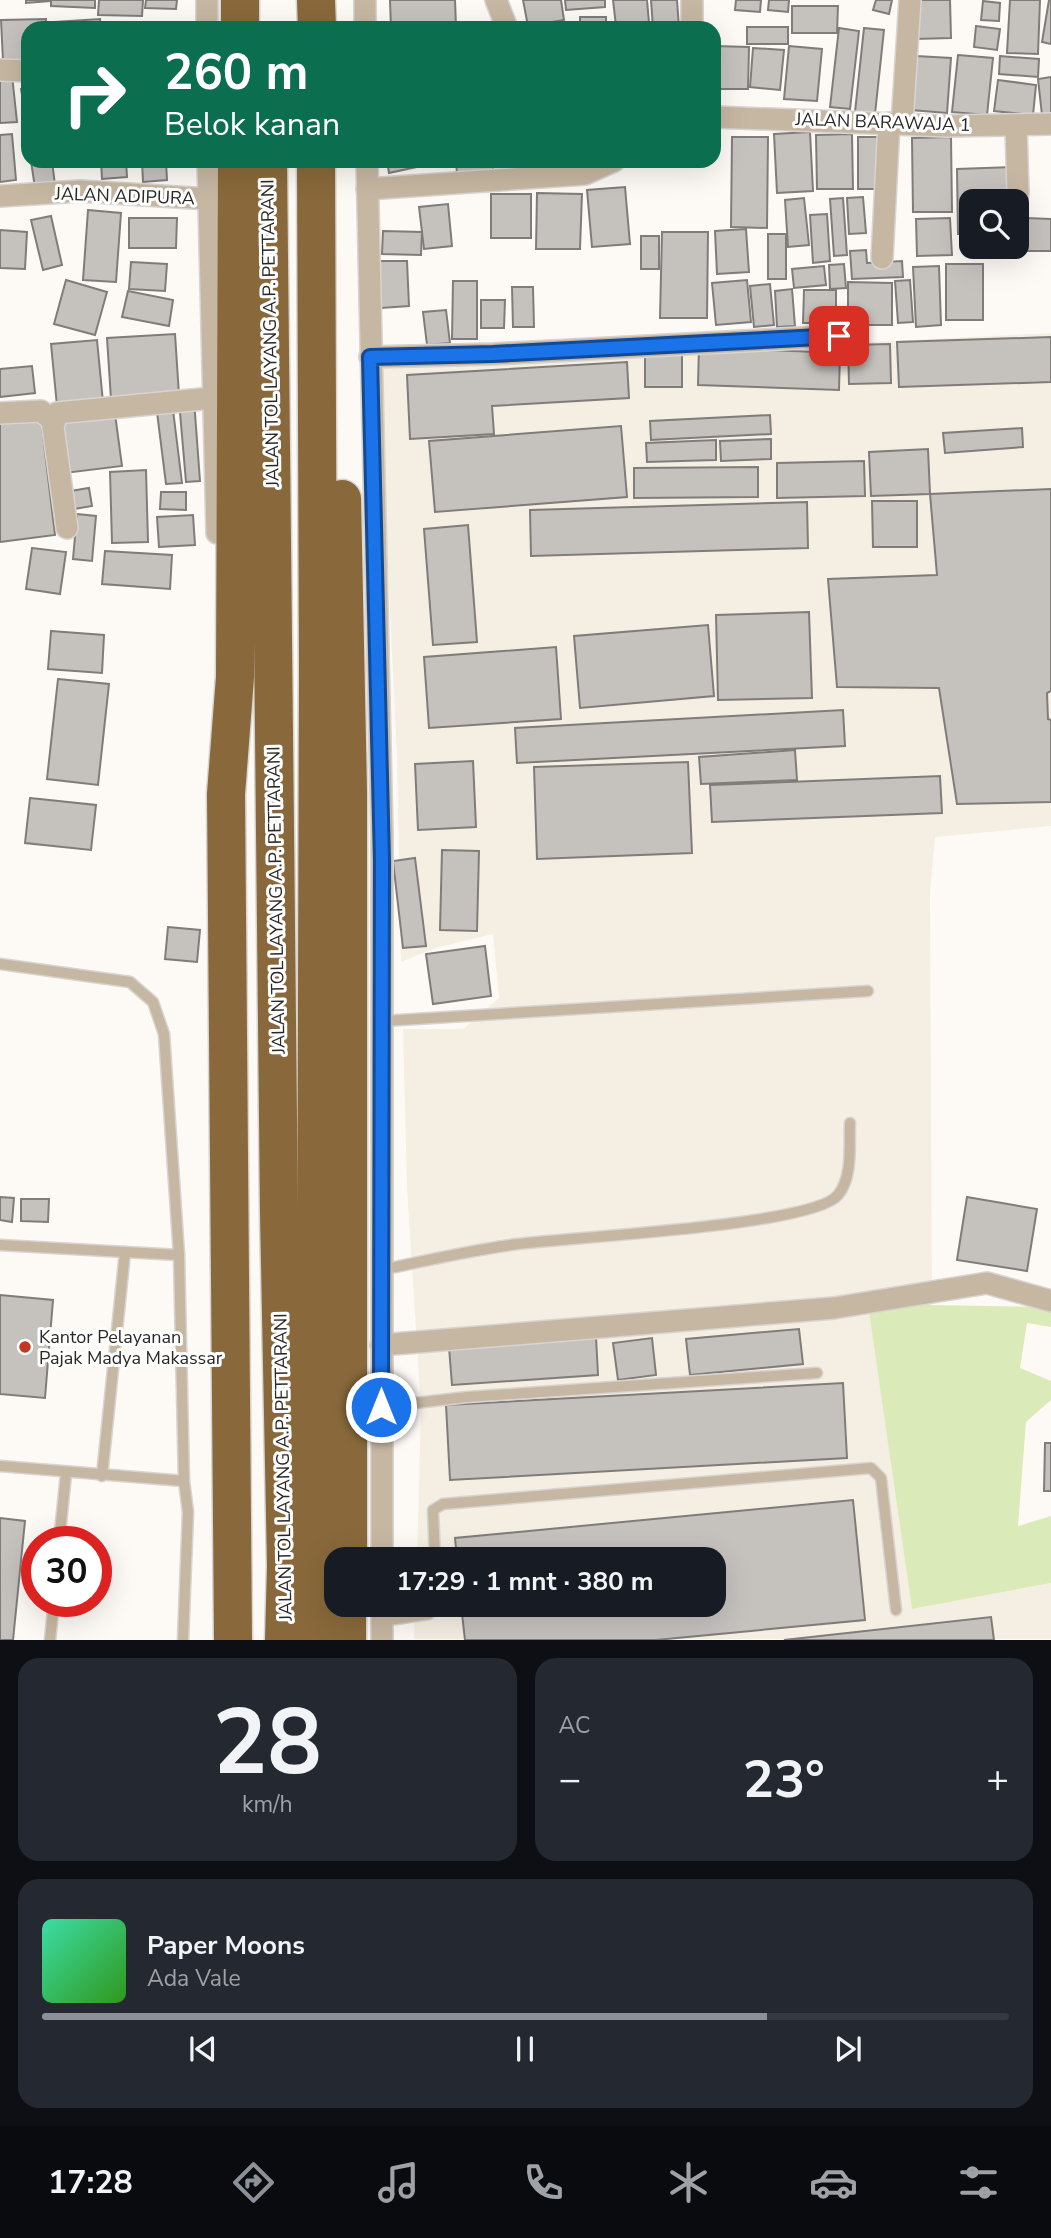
<!DOCTYPE html>
<html lang="id">
<meta charset="utf-8">
<style>
:root{--surface:#171b24;--page:#242831;--text:#f1f3f6;--muted:#9ea1a6;--line:#363941;--accent:#8c9099}
body{margin:0;font-family:"Nunito Sans",sans-serif;background:var(--page);color:var(--text);height:100vh;display:flex;flex-direction:column;font-size:26px;white-space:nowrap}
*{box-sizing:border-box;margin:0}
p{font-size:23px;color:var(--muted)}
.icon{flex:none;width:38px;height:38px;fill:none;stroke:currentColor;stroke-width:2;stroke-linecap:round;stroke-linejoin:round}
.map{position:relative;height:1640px;overflow:hidden}
.side{display:flex;flex-direction:column;gap:18px;padding:18px;background:#0d0f14;flex:1}
.side>*{flex:none}
.top-card{position:absolute;left:21px;top:21px;width:700px;height:147px;border-radius:21px;box-shadow:0 7px 28px #0002;background:#0b6e4f;color:#fff;overflow:hidden}
.fabs{position:absolute;left:959px;top:189px;display:grid;gap:14px}
.fabs a{display:grid;place-items:center;width:70px;height:70px;border-radius:14px;background:var(--surface);box-shadow:0 7px 28px #0002;font-size:35px}
.speed{position:absolute;left:21px;top:1526px;display:flex;gap:14px;font-size:35px;font-weight:700;text-align:center}
.speed>*{display:grid;place-content:center;width:91px;height:91px;border-radius:50%;background:var(--surface);box-shadow:0 7px 28px #0002;line-height:1}
.speed .limit{border:10px solid #d22;background:#fff;color:#111}
.pin{position:absolute;display:grid;place-items:center;width:60px;height:60px;color:#fff;margin:-30px;border-radius:14px;box-shadow:0 4px 10px #0006}
.me{position:absolute;width:77px;margin:-38px;rotate:0deg;stroke-linejoin:round;filter:drop-shadow(0 0 5px #0008)}
.turn{display:flex;align-items:center;gap:24px;height:147px;padding:0 28px;font-size:32px}
.turn .icon{width:91px;height:91px;stroke-width:2.5}
.turn b{display:block;font-size:49px;line-height:60px}
.big{font-size:52px;font-weight:700;line-height:1.1}
.side .widget{flex:1;display:flex;flex-direction:column;justify-content:center;gap:10px;min-width:0;padding:0 24px;border-radius:21px;background:var(--page)}
.side .dial{align-items:center;gap:0}
.dial b{font-size:91px;line-height:1}
.song{display:flex;align-items:center;gap:21px}
.cover{width:84px;height:84px;border-radius:10px;background:linear-gradient(135deg,hsl(160 70% 55%),hsl(110 70% 35%))}
.played{height:7px;border-radius:4px;background:linear-gradient(90deg,var(--accent) 75%,var(--line) 75%)}
.keys{display:flex;justify-content:space-around;direction:ltr}
.heat{display:flex;justify-content:space-between;align-items:center;font-size:38px;direction:ltr}
.side .tiles{flex:1;display:grid;gap:18px;grid-template-columns:1fr 1fr}
.widget:last-child{grid-column:span 2}
.trip{position:absolute;left:324px;top:1547px;width:402px;height:70px;border-radius:21px;background:var(--surface);box-shadow:0 7px 28px #0002;font-weight:700;line-height:70px;text-align:center}
.menu{display:flex;height:112px;justify-content:space-around;align-items:center;background:#090b0e;color:var(--muted)}
.menu .icon{width:49px;height:49px}
.menu .selected{color:var(--accent)}
.menu b{font-size:32px;color:var(--text)}
.map>svg:first-child{display:block}
.built{fill:#f5eee3}
.green{fill:#dbeab9}
.building{fill:#c5c2be;stroke:#7f7c79;stroke-width:2}
.lines{fill:none;stroke-linecap:round;stroke-linejoin:round}
.service-casing{stroke:#d7d4d1;stroke-width:13}
.minor-casing{stroke:#d7d4d1;stroke-width:24}
.motorway-casing{stroke:#d7d4d1;stroke-width:41}
.service{stroke:#c6b7a2;stroke-width:10}
.minor{stroke:#c6b7a2;stroke-width:21}
.motorway{stroke:#89693b;stroke-width:38}
.route-casing{stroke:#114b97;stroke-width:18}
.route{stroke:#1a73e8;stroke-width:12}
.poi-dot{fill:#c33724;stroke:#fff;stroke-width:2.5}
.labels{text-anchor:middle;dominant-baseline:central;stroke-width:6;stroke-linejoin:round;paint-order:stroke}
.street-label{font-size:18px;fill:#282826;stroke:#fff}
.poi-label{font-size:18px;fill:#282826;stroke:#fff;text-anchor:start}
</style>
<div class="map">
<svg width="1051" height="1640" viewBox="0 0 1051 1640">
<rect width="100%" height="100%" fill="#fdfaf6"/>
<!-- built -->
<polygon class="built" points="1051,333 1051,826 935,837 930,893 932,1305 871,1320 912,1609 1051,1583 1051,1639 414,1639 415,1605 714,1605 714,1559 417,1559 421,1408 407,1188 403,1029 463,1029 499,998 493,934 435,948 401,962 397,757 381,420 383,366"/>
<!-- green -->
<polygon class="green" points="868,1304 1051,1307 1051,1327 1027,1323 1020,1368 1051,1381 1051,1400 1026,1422 1018,1526 1051,1516 1051,1583 912,1609"/>
<!-- building -->
<g class="building">
<polygon points="26,0 50,0 50,1 26,3"/>
<polygon points="51,0 95,0 95,8 51,6"/>
<polygon points="99,0 143,0 142,16 98,15"/>
<polygon points="146,0 177,0 176,9 145,8"/>
<polygon points="390,0 455,0 456,26 391,28"/>
<polygon points="523,0 561,0 564,20 528,26"/>
<polygon points="565,0 605,0 605,7 566,10"/>
<polygon points="613,0 647,0 649,23 616,26"/>
<polygon points="651,0 677,0 679,28 653,28"/>
<polygon points="736,0 761,0 760,12 735,10"/>
<polygon points="769,0 789,0 788,12 768,10"/>
<polygon points="876,0 892,0 889,14 873,10"/>
<polygon points="913,0 950,0 951,38 914,39"/>
<polygon points="1010,0 1040,0 1038,54 1007,53"/>
<polygon points="1049,0 1051,0 1051,44 1042,42"/>
<polygon points="983,1 1000,3 999,21 981,20"/>
<polygon points="792,6 838,6 837,33 792,33"/>
<rect x="580" y="17" width="26" height="11"/>
<polygon points="46,19 46,28 28,28 28,60 3,61 1,20"/>
<polygon points="100,19 101,28 56,28 55,22"/>
<polygon points="976,26 1000,29 997,50 974,47"/>
<rect x="747" y="27" width="41" height="17"/>
<polygon points="839,28 859,31 850,109 830,107"/>
<polygon points="864,28 884,30 875,114 855,112"/>
<polygon points="714,46 749,47 748,89 714,89"/>
<polygon points="789,46 822,49 817,101 784,99"/>
<polygon points="753,48 784,50 780,90 750,87"/>
<polygon points="958,55 993,58 987,115 952,112"/>
<polygon points="916,56 951,58 947,113 911,110"/>
<polygon points="1000,56 1039,59 1038,77 999,74"/>
<polygon points="12,75 17,122 0,123 0,76"/>
<polygon points="1051,77 1051,114 1042,115 1038,79"/>
<polygon points="998,80 1036,85 1033,115 994,111"/>
<polygon points="28,88 28,124 27,124 21,89"/>
<polygon points="810,132 813,191 777,193 774,134"/>
<polygon points="12,134 16,180 0,182 0,135"/>
<polygon points="852,134 853,189 817,189 816,135"/>
<polygon points="732,137 768,137 767,228 731,227"/>
<rect x="858" y="137" width="24" height="52"/>
<polygon points="951,137 952,212 913,212 912,138"/>
<polygon points="31,161 52,161 55,185 35,188"/>
<rect x="67" y="161" width="18" height="4"/>
<polygon points="101,161 126,161 127,177 102,179"/>
<polygon points="142,161 166,161 167,180 143,182"/>
<polygon points="387,161 416,161 417,167 389,173"/>
<polygon points="422,161 449,161 449,164 423,165"/>
<polygon points="456,161 493,161 493,171 457,174"/>
<rect x="539" y="161" width="27" height="7"/>
<polygon points="1013,167 1013,201 971,201 971,234 958,234 957,169"/>
<polygon points="625,187 630,244 592,247 587,190"/>
<polygon points="537,193 582,194 580,249 536,249"/>
<rect x="491" y="194" width="40" height="44"/>
<polygon points="863,197 866,233 849,234 847,198"/>
<polygon points="804,198 809,245 788,247 785,200"/>
<polygon points="843,198 847,255 834,256 830,199"/>
<polygon points="448,204 452,246 424,249 419,207"/>
<polygon points="88,210 121,213 116,282 83,280"/>
<polygon points="827,214 830,261 813,263 810,215"/>
<polygon points="51,216 62,265 43,270 31,220"/>
<polygon points="129,218 177,218 176,248 129,248"/>
<polygon points="950,218 952,255 917,256 916,219"/>
<polygon points="1026,218 1051,219 1051,251 1025,251"/>
<polygon points="746,229 749,272 717,274 715,231"/>
<polygon points="0,230 27,232 25,269 0,268"/>
<polygon points="383,231 422,232 421,255 382,254"/>
<polygon points="662,232 708,232 707,318 660,318"/>
<rect x="768" y="234" width="18" height="45"/>
<rect x="641" y="236" width="18" height="33"/>
<polygon points="866,250 867,263 902,261 903,277 852,279 850,251"/>
<polygon points="379,261 407,261 409,306 381,308"/>
<polygon points="131,262 167,264 165,291 129,289"/>
<polygon points="844,264 846,288 830,289 829,265"/>
<rect x="946" y="264" width="37" height="56"/>
<polygon points="824,266 826,285 794,288 792,269"/>
<polygon points="939,266 941,325 916,327 913,267"/>
<polygon points="66,280 107,292 95,335 54,324"/>
<polygon points="747,280 751,322 716,325 712,283"/>
<polygon points="910,280 913,322 898,323 895,281"/>
<polygon points="453,281 477,281 477,339 452,339"/>
<polygon points="848,282 892,283 892,325 848,325"/>
<polygon points="770,284 774,325 754,327 750,286"/>
<polygon points="512,287 533,287 534,327 513,327"/>
<polygon points="792,289 795,326 777,327 775,291"/>
<polygon points="804,290 836,290 836,323 803,323"/>
<polygon points="128,291 173,300 169,326 122,317"/>
<polygon points="481,300 505,300 504,328 481,328"/>
<polygon points="446,310 450,343 427,345 423,312"/>
<polygon points="175,334 179,395 111,399 107,338"/>
<polygon points="1051,337 1051,382 899,387 897,342"/>
<polygon points="97,340 103,402 57,406 51,344"/>
<polygon points="890,344 891,383 849,384 848,345"/>
<polygon points="699,347 840,353 839,390 698,385"/>
<rect x="645" y="354" width="37" height="33"/>
<polygon points="627,362 629,398 492,406 494,434 410,439 407,375"/>
<polygon points="32,366 35,393 0,397 0,369"/>
<polygon points="194,400 200,481 186,482 179,401"/>
<polygon points="173,410 182,483 166,484 157,412"/>
<polygon points="115,414 122,466 65,473 59,421"/>
<polygon points="770,415 771,434 651,440 650,421"/>
<polygon points="41,419 55,535 0,542 0,424"/>
<polygon points="621,426 627,497 435,512 429,441"/>
<polygon points="1022,428 1023,447 945,453 943,433"/>
<polygon points="771,439 771,459 721,461 720,441"/>
<polygon points="716,440 716,460 647,462 646,443"/>
<polygon points="928,449 930,494 871,496 869,452"/>
<polygon points="864,461 865,496 777,498 777,463"/>
<polygon points="758,467 758,497 634,498 634,468"/>
<polygon points="146,470 148,542 112,543 110,472"/>
<polygon points="89,488 92,506 68,510 64,492"/>
<polygon points="1051,489 1051,691 1047,693 1048,719 1051,720 1051,802 957,804 939,688 837,687 828,579 937,575 930,494"/>
<polygon points="161,492 186,492 186,510 160,509"/>
<polygon points="872,501 917,501 917,547 873,547"/>
<polygon points="807,502 808,548 531,556 530,510"/>
<polygon points="77,514 96,516 92,561 73,559"/>
<polygon points="193,515 195,545 159,547 157,517"/>
<polygon points="468,525 477,642 433,645 424,529"/>
<polygon points="32,548 66,552 60,594 26,589"/>
<polygon points="105,551 172,555 170,589 102,584"/>
<polygon points="809,612 812,698 718,700 716,615"/>
<polygon points="708,625 714,696 580,708 574,636"/>
<polygon points="51,631 104,635 102,673 48,669"/>
<polygon points="556,647 561,719 429,728 424,657"/>
<polygon points="58,679 109,684 98,785 47,779"/>
<polygon points="843,710 845,746 517,763 515,728"/>
<polygon points="795,750 797,780 701,784 699,757"/>
<polygon points="473,761 476,827 418,830 415,764"/>
<polygon points="688,762 692,853 537,859 534,767"/>
<polygon points="940,776 942,813 712,822 710,785"/>
<polygon points="30,798 96,805 91,850 25,843"/>
<polygon points="442,850 479,851 477,931 440,930"/>
<polygon points="415,858 426,946 403,948 393,861"/>
<polygon points="168,927 200,930 197,962 165,959"/>
<polygon points="485,946 491,996 433,1004 426,954"/>
<polygon points="0,1197 14,1198 12,1222 0,1220"/>
<polygon points="967,1197 1037,1209 1027,1271 957,1260"/>
<polygon points="21,1199 49,1199 48,1222 21,1221"/>
<polygon points="0,1295 53,1300 45,1398 0,1394"/>
<polygon points="799,1329 803,1364 690,1375 686,1339"/>
<polygon points="596,1337 598,1375 452,1385 449,1347"/>
<polygon points="652,1338 656,1375 618,1380 613,1343"/>
<polygon points="843,1383 847,1458 450,1480 446,1405"/>
<polygon points="1045,1443 1051,1443 1051,1491 1044,1491"/>
<polygon points="853,1500 865,1620 656,1640 465,1640 461,1605 714,1605 714,1559 457,1559 455,1538"/>
<polygon points="0,1518 25,1521 13,1640 0,1640"/>
<polygon points="991,1617 994,1640 784,1640"/>
</g>
<g class="lines">
<defs>
<g id="service">
<polyline points="0,964 130,982 153,1002 164,1034 179,1255 184,1481"/>
<polyline points="383,1021 868,991"/>
<polyline points="0,1245 179,1255"/>
<path d="M382,1270c45,-10 90,-20 136,-26 52,-7 295,-18 320,-49 15,-18 11,-49 12,-72"/>
<polyline points="381,1407 467,1397 817,1373"/>
<polyline points="0,1466 184,1481 188,1512 183,1640"/>
<polyline points="102,1476 125,1252"/>
<polyline points="59,1542 66,1474"/>
<polyline points="435,1559 433,1510 443,1504 871,1468 881,1478 896,1610"/>
<polyline points="382,1621 429,1614 438,1605"/>
<polyline points="50,1640 54,1601"/>
</g>
<g id="minor">
<polyline points="207,0 207,28"/>
<polyline points="365,0 365,28"/>
<polyline points="496,0 507,28"/>
<polyline points="692,0 692,28"/>
<polyline points="0,70 28,71"/>
<polyline points="714,117 946,126 1051,124"/>
<polyline points="902,124 910,0"/>
<polyline points="1016,126 1018,193"/>
<polyline points="208,161 217,533"/>
<polyline points="367,161 382,835 382,1559"/>
<polyline points="367,189 585,174 614,161"/>
<polyline points="0,196 80,191 209,199"/>
<polyline points="882,258 889,123"/>
<polyline points="370,357 493,354 839,336"/>
<polyline points="0,413 41,411 53,421"/>
<polyline points="67,528 53,427 57,413 213,398"/>
<polyline points="381,1345 834,1308 987,1283 1051,1301"/>
<polyline points="382,1605 382,1640"/>
</g>
<g id="motorway">
<polyline points="316,0 317,28"/>
<polyline points="240,28 240,0"/>
<polyline points="268,161 279,1213 286,1566 284,1640"/>
<polyline points="342,499 348,791 348,1559"/>
<polyline points="233,1640 226,794 235,677 237,161"/>
<polyline points="315,1640 318,671 316,161"/>
<polyline points="347,1640 347,1605"/>
</g>
</defs>
<!-- service casing -->
<use href="#service" class="service-casing"/>
<!-- minor casing -->
<use href="#minor" class="minor-casing"/>
<!-- motorway casing -->
<use href="#motorway" class="motorway-casing"/>
<!-- service -->
<use href="#service" class="service"/>
<!-- minor -->
<use href="#minor" class="minor"/>
<!-- motorway -->
<use href="#motorway" class="motorway"/>
</g>
<g class="lines">
<defs>
<polyline id="route" points="381,1407 382,861 370,357 493,354 839,336"/>
</defs>
<!-- route casing -->
<use href="#route" class="route-casing"/>
<!-- route -->
<use href="#route" class="route"/>
</g>
<!-- markers -->
<circle class="poi-dot" cx="25" cy="1347" r="7"/>
<g class="labels">
<!-- street labels -->
<g class="street-label">
<text transform="translate(883 122) rotate(2)">JALAN BARAWAJA 1</text>
<text transform="translate(125 196) rotate(2)">JALAN ADIPURA</text>
<text transform="translate(270 333) rotate(-91)">JALAN TOL LAYANG A.P. PETTARANI</text>
<text transform="translate(276 900) rotate(-91)">JALAN TOL LAYANG A.P. PETTARANI</text>
<text transform="translate(283 1467) rotate(-91)">JALAN TOL LAYANG A.P. PETTARANI</text>
</g>
<!-- poi labels -->
<g class="poi-label">
<text x="39" y="1337">Kantor Pelayanan<tspan x="39" dy="21">Pajak Madya Makassar</tspan></text>
</g>
</g>
</svg>
<div class="fabs">
<a><svg class="icon" aria-label="search" viewBox="0 0 24 24"><circle cx="10" cy="10" r="6"/><path d="M15 15l6 6"/></svg></a>
</div>
<div class="speed"><div class="limit">30</div></div>
<div class="pin" style="left:839px;top:336px;background:#d93025"><svg class="icon" aria-label="arrive" viewBox="0 0 24 24"><path d="M6 21V4h12l-3 4 3 4H6"/></svg></div>
<svg class="me" style="left:381px;top:1407px" viewBox="-20 -20 40 40"><circle r="17" fill="#1a73e8" stroke="#fff" stroke-width="3"/><path d="M0-11L8 9 0 5-8 9z" fill="#fff"/></svg>
<div class="trip">17:29 · 1 mnt · 380 m</div>
<div class="top-card">
<div class="turn"><svg class="icon" aria-label="right" viewBox="0 0 24 24"><path d="M7 20v-9h11M14 6l5 5-5 5"/></svg><div><b>260 m</b>Belok kanan</div></div>
</div>
</div>
<section class="side">
<div class="tiles">
<div class="widget dial"><b>28</b><p>km/h</p></div>
<div class="widget"><p>AC</p>
<div class="heat"><a>−</a><b class="big">23°</b><a>+</a></div>
</div>
<div class="widget">
<div class="song"><i class="cover"></i><div><b>Paper Moons</b><p>Ada Vale</p></div></div>
<div class="played"></div>
<div class="keys"><svg class="icon" aria-label="previous" viewBox="0 0 24 24"><path d="M18 5L8 12l10 7zM5 5v14"/></svg><svg class="icon" aria-label="pause" viewBox="0 0 24 24"><path d="M8 5v14M16 5v14"/></svg><svg class="icon" aria-label="next" viewBox="0 0 24 24"><path d="M6 5l10 7-10 7zM19 5v14"/></svg></div>
</div>
</div>
</section>
<nav class="menu">
<b>17:28</b>
<svg class="icon selected" aria-label="directions" viewBox="0 0 24 24"><path d="M12 3l9 9-9 9-9-9zM9 14v-3h6M13 9l2 2-2 2"/></svg>
<svg class="icon" aria-label="music" viewBox="0 0 24 24"><path d="M9 18V5l10-2v13"/><circle cx="6" cy="18" r="3"/><circle cx="16" cy="16" r="3"/></svg>
<svg class="icon" aria-label="phone" viewBox="0 0 24 24"><path d="M5 4h4l2 5-3 2q2 4 5 5l2-3 5 2v4C11 20 4 13 5 4z"/></svg>
<svg class="icon" aria-label="climate" viewBox="0 0 24 24"><path d="M12 3v18M4 7l16 10M4 17L20 7"/></svg>
<svg class="icon" aria-label="car" viewBox="0 0 24 24"><path d="M5 17H2v-5l4-1 3-4h7l3 4 3 1v5h-3M9 17h6M6 11h13"/><circle cx="7" cy="17" r="2"/><circle cx="17" cy="17" r="2"/></svg>
<svg class="icon" aria-label="filters" viewBox="0 0 24 24"><path d="M4 7h16M4 17h16"/><circle cx="9" cy="7" r="2"/><circle cx="15" cy="17" r="2"/></svg>
</nav>
